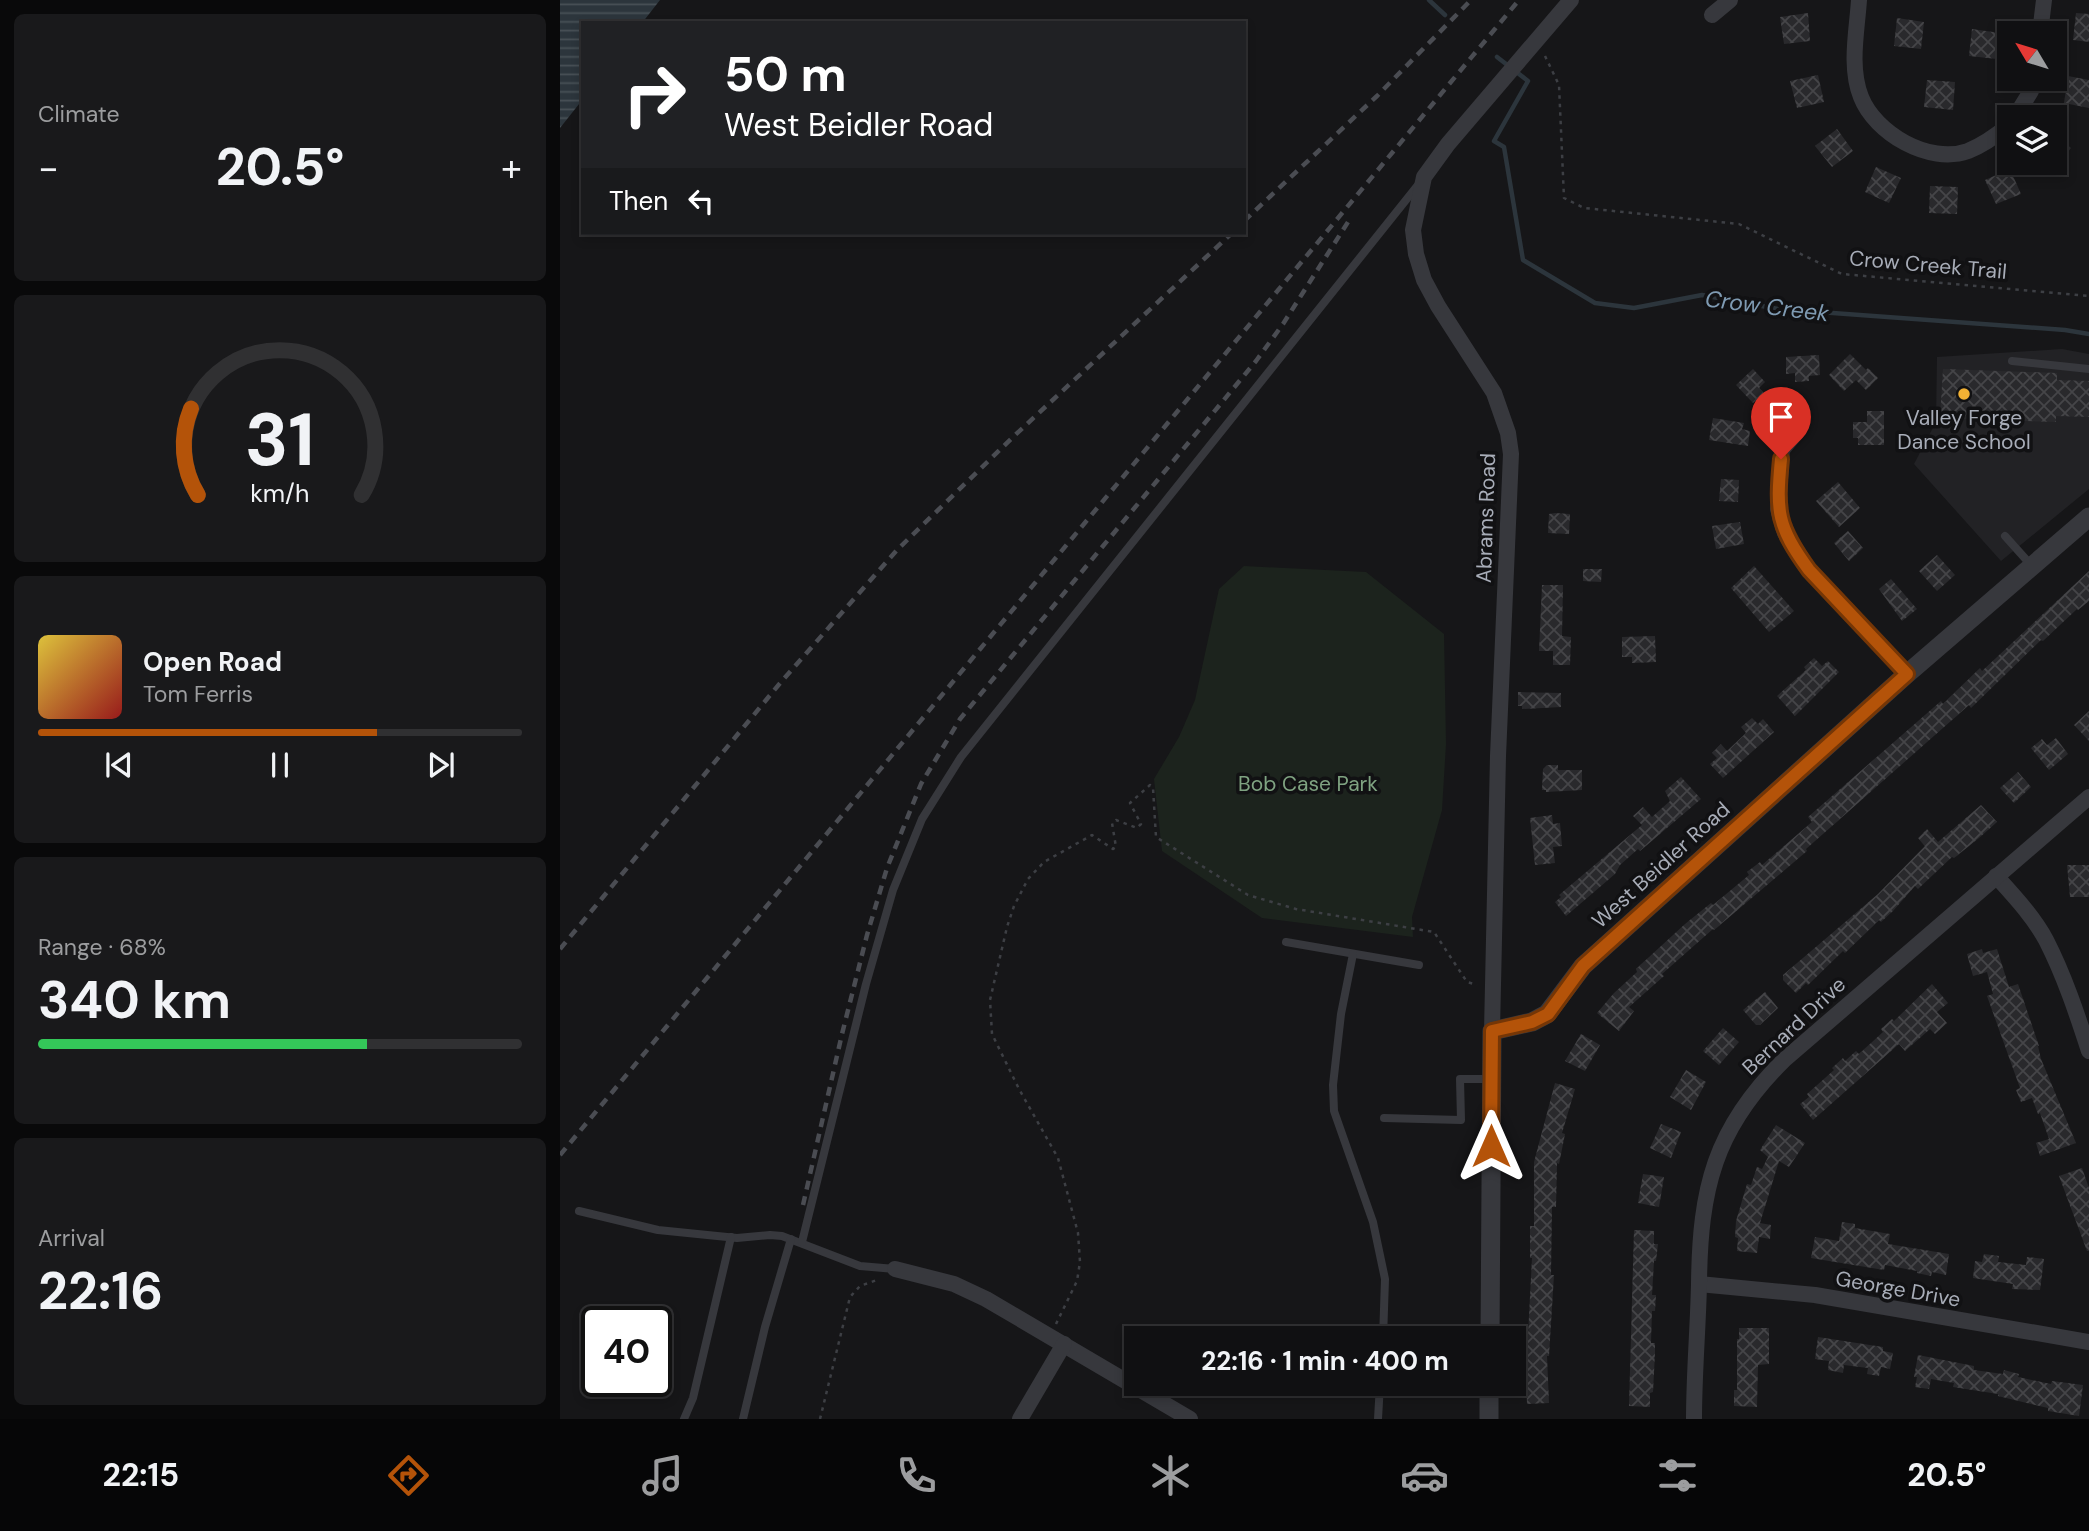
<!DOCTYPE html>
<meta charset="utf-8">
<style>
:root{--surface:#101012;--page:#19191b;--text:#f1f3f6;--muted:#9c9d9f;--line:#303032;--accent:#b45309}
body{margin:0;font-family:"DM Sans",sans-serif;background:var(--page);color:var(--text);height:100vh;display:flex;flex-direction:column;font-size:26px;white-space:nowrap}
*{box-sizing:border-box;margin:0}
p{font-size:23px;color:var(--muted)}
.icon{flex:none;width:38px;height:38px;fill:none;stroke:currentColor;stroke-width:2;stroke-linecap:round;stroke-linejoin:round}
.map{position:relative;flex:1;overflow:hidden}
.sheet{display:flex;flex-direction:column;gap:14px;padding:14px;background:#09090a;width:560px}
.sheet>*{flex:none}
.banner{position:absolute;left:21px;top:21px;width:665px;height:214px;border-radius:0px;box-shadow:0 4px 10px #0003,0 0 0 2px var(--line);background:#202124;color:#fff;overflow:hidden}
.needle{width:46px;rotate:308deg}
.tools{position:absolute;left:1437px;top:21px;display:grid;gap:14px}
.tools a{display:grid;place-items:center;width:70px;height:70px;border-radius:0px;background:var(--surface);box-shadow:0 4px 10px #0003,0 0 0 2px var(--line);font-size:35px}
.speed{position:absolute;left:21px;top:1306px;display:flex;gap:14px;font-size:35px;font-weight:700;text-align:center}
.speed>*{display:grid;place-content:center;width:91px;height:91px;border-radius:50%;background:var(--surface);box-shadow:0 4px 10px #0003,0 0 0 2px var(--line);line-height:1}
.speed .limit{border:4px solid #111;border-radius:10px;background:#fff;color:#111}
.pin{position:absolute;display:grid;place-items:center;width:60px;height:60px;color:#fff;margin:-72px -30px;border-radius:50% 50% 50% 0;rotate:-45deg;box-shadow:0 0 7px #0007}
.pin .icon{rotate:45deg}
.me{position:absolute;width:77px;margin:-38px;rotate:0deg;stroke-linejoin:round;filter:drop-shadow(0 0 5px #0008)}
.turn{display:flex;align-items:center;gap:24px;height:147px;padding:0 28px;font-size:32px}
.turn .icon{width:91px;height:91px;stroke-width:2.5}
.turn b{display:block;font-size:49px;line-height:60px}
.then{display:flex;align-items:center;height:66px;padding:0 28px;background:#0003;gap:14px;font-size:26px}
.big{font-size:52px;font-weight:700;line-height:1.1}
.sheet .card{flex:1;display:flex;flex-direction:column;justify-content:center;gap:10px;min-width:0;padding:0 24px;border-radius:10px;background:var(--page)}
.sheet .dial{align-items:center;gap:0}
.dial svg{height:182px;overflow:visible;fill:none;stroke:var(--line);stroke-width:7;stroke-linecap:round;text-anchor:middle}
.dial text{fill:var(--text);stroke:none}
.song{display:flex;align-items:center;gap:21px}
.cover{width:84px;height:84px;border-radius:10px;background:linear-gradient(135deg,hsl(50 70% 55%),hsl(0 70% 35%))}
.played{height:7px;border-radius:4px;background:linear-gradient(90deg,var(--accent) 70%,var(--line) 70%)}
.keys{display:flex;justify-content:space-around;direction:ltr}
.heat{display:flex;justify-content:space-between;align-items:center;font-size:38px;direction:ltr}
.charge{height:10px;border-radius:5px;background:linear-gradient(90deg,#34c759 68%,var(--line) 0)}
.trip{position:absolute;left:564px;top:1326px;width:402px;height:70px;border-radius:0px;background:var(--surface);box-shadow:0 4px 10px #0003,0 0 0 2px var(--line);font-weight:700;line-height:70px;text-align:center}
.menu{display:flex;height:112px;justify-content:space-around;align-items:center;background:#060607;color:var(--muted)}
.menu .icon{width:49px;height:49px}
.menu .active{color:var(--accent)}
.menu b{font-size:32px;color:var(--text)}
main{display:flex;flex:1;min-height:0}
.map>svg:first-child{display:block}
.built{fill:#222225}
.green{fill:#1c231d}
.water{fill:url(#water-rules)}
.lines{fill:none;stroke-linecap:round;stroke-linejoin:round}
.stream{stroke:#2c353c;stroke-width:4.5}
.building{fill:url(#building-cross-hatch)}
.path{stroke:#3d3f44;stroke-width:2.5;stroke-dasharray:3.5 5;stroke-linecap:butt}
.service{stroke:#37383d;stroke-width:8}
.minor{stroke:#37383d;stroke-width:16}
.tertiary{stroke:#37383d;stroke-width:19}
.rail{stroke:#4a4c52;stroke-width:4.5;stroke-dasharray:9 7;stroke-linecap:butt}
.route-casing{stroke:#753606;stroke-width:18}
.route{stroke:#b45309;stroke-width:12}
.poi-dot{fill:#f2b134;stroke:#111113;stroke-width:2.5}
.labels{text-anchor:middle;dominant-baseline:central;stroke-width:7;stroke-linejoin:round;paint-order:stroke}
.street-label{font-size:21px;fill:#a8adb8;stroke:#111113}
.poi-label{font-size:21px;fill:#a8adb8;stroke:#111113}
.park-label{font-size:21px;fill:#7fa381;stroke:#111113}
.water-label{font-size:23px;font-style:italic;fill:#7f9bb3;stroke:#111113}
</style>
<main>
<section class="sheet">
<div class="card"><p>Climate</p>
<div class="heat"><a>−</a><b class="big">20.5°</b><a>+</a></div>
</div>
<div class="card dial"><svg viewBox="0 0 100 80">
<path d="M14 69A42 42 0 1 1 86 69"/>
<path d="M14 69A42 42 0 0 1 11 31" stroke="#b45309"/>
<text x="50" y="56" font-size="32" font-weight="700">31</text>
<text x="50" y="72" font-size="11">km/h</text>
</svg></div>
<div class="card">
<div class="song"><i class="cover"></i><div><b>Open Road</b><p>Tom Ferris</p></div></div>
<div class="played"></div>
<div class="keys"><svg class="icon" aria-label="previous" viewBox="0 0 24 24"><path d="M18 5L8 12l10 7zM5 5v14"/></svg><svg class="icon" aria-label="pause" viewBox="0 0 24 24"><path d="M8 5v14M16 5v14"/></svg><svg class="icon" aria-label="next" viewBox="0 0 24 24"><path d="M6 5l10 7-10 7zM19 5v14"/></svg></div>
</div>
<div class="card"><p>Range · 68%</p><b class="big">340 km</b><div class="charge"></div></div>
<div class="card"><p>Arrival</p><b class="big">22:16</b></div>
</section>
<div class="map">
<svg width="1529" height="1419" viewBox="0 0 1529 1419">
<defs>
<pattern id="water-rules" width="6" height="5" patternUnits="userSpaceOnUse" patternTransform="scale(1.75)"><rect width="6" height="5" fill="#2c353c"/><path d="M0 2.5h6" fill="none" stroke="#485056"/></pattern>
<pattern id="building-cross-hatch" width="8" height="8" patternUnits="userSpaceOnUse" patternTransform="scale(1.75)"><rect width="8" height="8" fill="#29292c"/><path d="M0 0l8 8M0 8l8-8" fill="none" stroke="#454548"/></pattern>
</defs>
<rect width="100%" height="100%" fill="#161618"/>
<!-- built -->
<polygon class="built" points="1502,349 1529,354 1529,489 1441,561 1354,464 1376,422 1377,357"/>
<!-- green -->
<polygon class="green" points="684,566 806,572 884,634 886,744 882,810 852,917 853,937 702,918 602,851 594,779 619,737 635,700 659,589"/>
<!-- water -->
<polygon class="water" points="0,0 100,0 82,23 23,23 23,99 0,128"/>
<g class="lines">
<!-- stream -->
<g class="stream">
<polyline points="869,0 885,15"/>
<polyline points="937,57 968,81 934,141 944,147 963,260 1035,303 1074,308 1142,295 1218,309 1505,330 1529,334"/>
</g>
</g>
<!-- building -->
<g class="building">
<polygon points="1248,13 1250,41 1224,44 1220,17"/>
<polygon points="1516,13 1529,14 1529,42 1513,40"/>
<polygon points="1337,18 1364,22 1361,49 1334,46"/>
<polygon points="1412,29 1440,33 1437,59 1409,56"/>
<polygon points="1258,75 1264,102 1237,108 1230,81"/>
<polygon points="1508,76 1529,80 1529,108 1504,103"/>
<polygon points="1367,80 1395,82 1393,110 1364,107"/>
<polygon points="1277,129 1293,151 1272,167 1255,146"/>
<polygon points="1494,134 1511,148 1494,168"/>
<polygon points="1316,167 1341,178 1329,203 1305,192"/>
<polygon points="1450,169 1461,194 1436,204 1425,180"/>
<polygon points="1370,186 1398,187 1397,214 1369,213"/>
<polygon points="1290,354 1306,370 1308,368 1318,378 1306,390 1296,380 1284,391 1269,375"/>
<polygon points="1259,355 1260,375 1249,376 1249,381 1235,382 1235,373 1226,374 1226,357"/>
<polygon points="1193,369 1205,382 1199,388 1204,393 1193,403 1176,385"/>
<polygon points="1383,369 1497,373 1497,380 1529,381 1529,417 1496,416 1496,422 1380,418"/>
<polygon points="1307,411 1324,411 1324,445 1298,445 1298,438 1293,438 1293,422 1307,422"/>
<polygon points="1153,418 1184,423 1182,429 1190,431 1188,446 1149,440"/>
<polygon points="1161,479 1179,480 1178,502 1159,501"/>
<polygon points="1278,482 1300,508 1279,527 1256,501"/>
<polygon points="995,513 1010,514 1009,534 988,533 989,514"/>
<polygon points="1180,522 1184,544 1156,549 1152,526"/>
<polygon points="1288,531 1303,548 1289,561 1274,543"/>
<polygon points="1377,555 1395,575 1377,591 1359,571"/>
<polygon points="1194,566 1234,611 1209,632 1171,588"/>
<polygon points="1023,569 1042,569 1041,582 1023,581"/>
<polygon points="1529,571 1529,601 1518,610 1517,609 1483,641 1481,640 1411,708 1409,705 1246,849 1247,851 1154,930 1153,929 1102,974 1104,976 1069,1007 1074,1011 1059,1031 1037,1013 1054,993 1077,972 1076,969 1125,924 1151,903 1153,905 1189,875 1187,872 1200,862 1202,865 1252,822 1248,817 1381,701 1383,704 1420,668 1422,671"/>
<polygon points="1331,579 1357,609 1342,621 1319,589"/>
<polygon points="982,585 1003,585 1002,636 1011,637 1010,665 993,665 993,651 979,651"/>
<polygon points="1095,636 1096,662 1072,663 1072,657 1062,657 1062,637"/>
<polygon points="1254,658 1262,666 1268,661 1279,672 1235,716 1217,696 1246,670 1244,667"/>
<polygon points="958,692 1001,693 1001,707 962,709 962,706 958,706"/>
<polygon points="1529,711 1529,741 1514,725"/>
<polygon points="1192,718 1198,724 1203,719 1214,732 1163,778 1150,764 1157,758 1152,753 1161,744 1167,751 1186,733 1181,727"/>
<polygon points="1496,738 1508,754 1489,770 1471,748 1482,739 1487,745"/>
<polygon points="987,765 998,765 998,770 1022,770 1022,790 986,792 986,790 982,790 983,769"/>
<polygon points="1458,772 1471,787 1454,803 1440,788"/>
<polygon points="1121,777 1141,799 1080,851 1078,849 1060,865 1055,874 1006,916 995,902 1001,897 999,895 1082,825 1073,816 1083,807 1092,817 1110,801 1105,791"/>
<polygon points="1421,805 1437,822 1419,838 1394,858 1392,857 1358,889 1355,886 1333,911 1321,922 1319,920 1285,953 1283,951 1248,985 1246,983 1236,993 1223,980 1223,975 1318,894 1365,846 1358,838 1367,829 1378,842"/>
<polygon points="992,815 993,824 1000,823 1002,846 993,847 995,863 975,865 970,818"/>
<polygon points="1507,865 1529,865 1529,897 1510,897"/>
<polygon points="1422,949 1423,953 1437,949 1449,987 1458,984 1479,1046 1478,1046 1481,1059 1516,1143 1480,1156 1476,1143 1489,1139 1480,1113 1478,1114 1472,1098 1461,1102 1456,1090 1460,1088 1427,996 1433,994 1427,972 1413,976 1407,954"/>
<polygon points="1372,984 1388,1003 1377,1012 1387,1023 1375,1034 1370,1029 1345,1051 1339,1044 1253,1120 1240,1104 1249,1097 1247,1094 1274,1070 1272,1068 1283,1058 1285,1061 1296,1051 1299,1054 1323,1032 1321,1029 1332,1019 1334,1021"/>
<polygon points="1205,992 1218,1008 1200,1025 1196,1025 1183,1010"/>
<polygon points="1163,1028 1179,1042 1159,1065 1143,1051"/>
<polygon points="1021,1034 1040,1045 1025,1071 1005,1061"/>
<polygon points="1126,1070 1146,1082 1131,1110 1110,1097"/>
<polygon points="995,1083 1015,1089 1002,1133 1005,1134 999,1164 997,1163 996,1207 992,1207 991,1275 994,1275 989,1356 987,1356 989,1403 967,1404 966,1374 972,1258 970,1258 970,1226 974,1226 974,1162"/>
<polygon points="1101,1124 1121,1132 1111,1158 1090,1148"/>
<polygon points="1216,1125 1245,1143 1229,1167 1219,1161 1200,1223 1211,1225 1210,1239 1199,1237 1197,1253 1177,1251 1178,1238 1175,1237 1176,1221 1187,1184 1191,1185 1197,1167 1202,1169 1208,1157 1200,1150"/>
<polygon points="1522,1168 1529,1188 1529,1251 1527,1251 1499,1176"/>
<polygon points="1083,1174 1104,1177 1099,1207 1078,1203"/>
<polygon points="1282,1222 1295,1224 1295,1228 1330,1234 1328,1244 1389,1254 1386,1275 1372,1272 1371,1276 1357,1273 1357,1271 1325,1265 1324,1270 1251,1258 1255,1237 1279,1241"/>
<polygon points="1074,1230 1094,1231 1094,1244 1098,1244 1096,1261 1094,1261 1092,1295 1096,1295 1095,1311 1092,1311 1091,1343 1095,1343 1095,1353 1093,1392 1090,1393 1090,1407 1069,1406"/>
<polygon points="1424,1254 1439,1256 1438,1262 1466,1265 1467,1257 1484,1259 1480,1290 1452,1289 1453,1284 1413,1278 1415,1261 1422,1262"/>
<polygon points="1179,1328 1209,1328 1209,1364 1198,1365 1197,1407 1174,1406 1174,1390 1177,1390 1177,1339 1179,1339"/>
<polygon points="1258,1337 1323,1347 1323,1351 1333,1353 1330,1369 1321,1367 1319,1376 1307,1374 1308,1368 1284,1365 1283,1373 1268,1370 1269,1361 1255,1359"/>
<polygon points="1358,1355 1414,1366 1414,1370 1443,1374 1444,1370 1459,1374 1458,1377 1491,1384 1492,1381 1523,1385 1519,1416 1488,1411 1488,1408 1438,1396 1438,1394 1393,1387 1394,1383 1371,1379 1369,1389 1355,1387 1357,1377 1354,1377"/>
</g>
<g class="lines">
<!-- path -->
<g class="path">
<polyline points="985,56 999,85 1004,198 1024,208 1179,224 1282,274 1529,296"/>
<polyline points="496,1324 517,1281 520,1262 518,1233 498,1158 459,1089 432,1034 430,1000 447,927 454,906 468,879 484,862 532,835 553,849 556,847 552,823 556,820 577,828 581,824 570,803 590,785 593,788 596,837 688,895 736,909 874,932 907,982 917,985"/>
<polyline points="260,1419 290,1297 300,1286 317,1280"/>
</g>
<!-- service -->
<g class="service">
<polyline points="1452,361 1529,369"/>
<polyline points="1445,536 1471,565"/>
<polyline points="726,942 859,965"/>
<polyline points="793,954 781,1014 773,1085 774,1111 813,1222 825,1279 823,1339"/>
<polyline points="824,1118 901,1120 900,1079 932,1079"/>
<polyline points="19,1211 98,1230 177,1238 210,1235 222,1236 300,1266 335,1269"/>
<polyline points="242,1242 306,984 333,890 362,819 401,757 858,185"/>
<polyline points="124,1419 133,1398 171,1237"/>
<polyline points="183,1419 205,1327 231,1239"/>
<polyline points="818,1419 820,1384"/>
</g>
<!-- minor -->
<g class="minor">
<path d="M1299,0c-2,31 -10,67 2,97 14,36 68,68 107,54 15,-6 29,-16 41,-26"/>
<polyline points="1152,15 1170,0"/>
<polyline points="1480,33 1484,0"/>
<polyline points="1455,117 1471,91 1473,79"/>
<polyline points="1236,433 1222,450 1218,509 1225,533 1249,570 1347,674"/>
<path d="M1436,876c18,20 37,40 50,64 18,35 31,74 43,111"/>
<polyline points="932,1031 938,756 951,454 948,433 934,393 878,306 864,280 856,254 853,230 864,177 888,144 1011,0"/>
<polyline points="335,1269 394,1284 426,1299 630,1419"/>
<polyline points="1139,1284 1255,1295 1529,1342"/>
<polyline points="460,1419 504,1344"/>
<path d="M1134,1419c0,-45 4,-90 5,-135 1,-95 15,-155 85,-224l305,-263"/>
</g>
<!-- tertiary -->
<g class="tertiary">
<polyline points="930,1339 932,1031 972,1022 987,1014 1023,966 1347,674 1529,517"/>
<polyline points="929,1419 929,1384"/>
</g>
<!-- rail -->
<g class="rail">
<polyline points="684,221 817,96 911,0"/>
<polyline points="0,949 221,682 337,550 453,437 672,233"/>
<polyline points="0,1155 959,0"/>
<polyline points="243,1205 282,1034 307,935 327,868 361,784 400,719 696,361 723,324 788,222"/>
</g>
</g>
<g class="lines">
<defs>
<path id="route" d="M931,1146l1,-115 40,-9 16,-8 35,-48 324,-292 -98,-104c-32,-44 -33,-58 -28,-111"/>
</defs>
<!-- route casing -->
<use href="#route" class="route-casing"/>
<!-- route -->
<use href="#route" class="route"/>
</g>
<!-- markers -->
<circle class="poi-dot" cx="1404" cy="394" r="7"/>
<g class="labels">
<!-- street labels -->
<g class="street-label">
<text transform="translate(1368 265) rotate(5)">Crow Creek Trail</text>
<text transform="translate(926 518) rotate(-88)">Abrams Road</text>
<text transform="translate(1101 865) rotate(-42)">West Beidler Road</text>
<text transform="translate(1234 1026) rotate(-43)">Bernard Drive</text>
<text transform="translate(1338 1289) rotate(10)">George Drive</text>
</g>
<!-- poi labels -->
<g class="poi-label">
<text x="1404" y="418">Valley Forge<tspan x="1404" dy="24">Dance School</tspan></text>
</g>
<!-- park labels -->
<g class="park-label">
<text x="748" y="784">Bob Case Park</text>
</g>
<!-- water labels -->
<g class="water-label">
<text transform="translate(1207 306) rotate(7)">Crow Creek</text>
</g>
</g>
</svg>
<div class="tools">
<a><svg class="needle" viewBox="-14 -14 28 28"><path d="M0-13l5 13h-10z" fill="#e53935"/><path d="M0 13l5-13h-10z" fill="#9c9d9f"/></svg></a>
<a><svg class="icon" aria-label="layers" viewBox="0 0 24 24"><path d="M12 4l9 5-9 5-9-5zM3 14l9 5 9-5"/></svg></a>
</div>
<div class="speed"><div class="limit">40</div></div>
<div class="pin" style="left:1221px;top:459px;background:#d93025"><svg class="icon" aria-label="arrive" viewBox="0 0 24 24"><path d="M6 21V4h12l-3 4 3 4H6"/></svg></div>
<svg class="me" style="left:931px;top:1146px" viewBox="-20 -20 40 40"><path d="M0-17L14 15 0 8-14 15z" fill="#b45309" stroke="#fff" stroke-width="4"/></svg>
<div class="trip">22:16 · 1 min · 400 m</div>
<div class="banner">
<div class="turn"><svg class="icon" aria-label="right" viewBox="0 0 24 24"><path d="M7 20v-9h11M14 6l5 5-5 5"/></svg><div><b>50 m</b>West Beidler Road</div></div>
<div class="then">Then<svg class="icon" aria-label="left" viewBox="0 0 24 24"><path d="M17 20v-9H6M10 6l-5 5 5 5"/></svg></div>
</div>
</div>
</main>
<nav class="menu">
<b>22:15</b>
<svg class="icon active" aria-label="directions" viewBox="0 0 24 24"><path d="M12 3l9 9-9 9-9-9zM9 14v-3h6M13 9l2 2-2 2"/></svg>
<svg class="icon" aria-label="music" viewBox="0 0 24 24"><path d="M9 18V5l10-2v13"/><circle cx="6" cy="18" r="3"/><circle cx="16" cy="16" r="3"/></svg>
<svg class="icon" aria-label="phone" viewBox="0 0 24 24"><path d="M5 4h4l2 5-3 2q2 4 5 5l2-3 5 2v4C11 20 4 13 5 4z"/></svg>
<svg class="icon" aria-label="climate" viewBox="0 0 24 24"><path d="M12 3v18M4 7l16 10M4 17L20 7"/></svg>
<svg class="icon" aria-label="car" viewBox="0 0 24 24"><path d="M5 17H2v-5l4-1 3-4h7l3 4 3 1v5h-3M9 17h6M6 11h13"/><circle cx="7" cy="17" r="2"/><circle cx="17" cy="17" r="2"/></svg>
<svg class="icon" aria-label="filters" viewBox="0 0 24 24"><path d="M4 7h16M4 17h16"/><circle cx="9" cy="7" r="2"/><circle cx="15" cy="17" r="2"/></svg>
<b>20.5°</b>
</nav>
